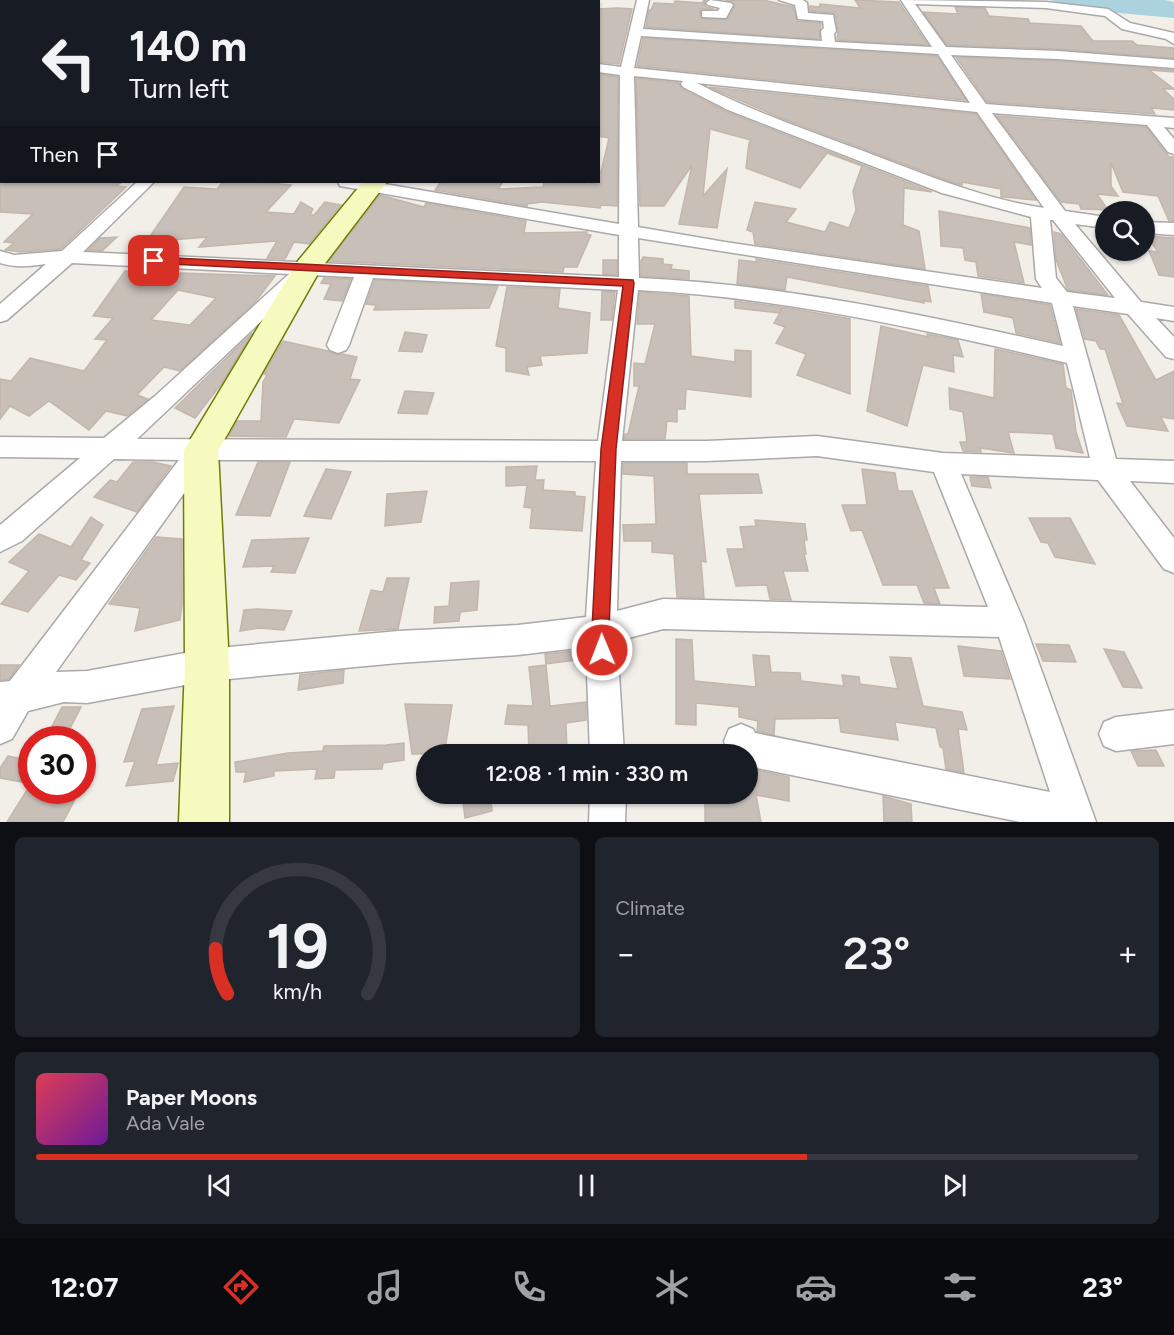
<!DOCTYPE html>
<meta charset="utf-8">
<style>
:root{--surface:#171b24;--page:#20242c;--text:#f1f3f6;--muted:#9ea1a6;--line:#363941;--accent:#d93025}
body{margin:0;font-family:Figtree,sans-serif;background:var(--page);color:var(--text);height:100vh;display:flex;flex-direction:column;font-size:22px;white-space:nowrap}
*{box-sizing:border-box;margin:0}
p{font-size:20px;color:var(--muted)}
.icon{flex:none;width:33px;height:33px;fill:none;stroke:currentColor;stroke-width:2;stroke-linecap:round;stroke-linejoin:round}
.map{position:relative;height:822px;overflow:hidden}
.details{display:flex;flex-direction:column;gap:15px;padding:15px;background:#0d0f14;flex:1}
.details>*{flex:none}
.banner{position:absolute;left:0px;top:0px;width:600px;height:183px;box-shadow:0 2px 4px #0004;background:#171b24;color:var(--text);overflow:hidden}
.buttons{position:absolute;left:1095px;top:201px;display:grid;gap:12px}
.buttons a{display:grid;place-items:center;width:60px;height:60px;border-radius:50%;background:var(--surface);box-shadow:0 2px 4px #0004;font-size:30px}
.speed{position:absolute;left:18px;top:726px;display:flex;gap:12px;font-size:30px;font-weight:700;text-align:center}
.speed>*{display:grid;place-content:center;width:78px;height:78px;border-radius:50%;background:var(--surface);box-shadow:0 2px 4px #0004;line-height:1}
.speed .limit{border:9px solid #d22;background:#fff;color:#111}
.pin{position:absolute;display:grid;place-items:center;width:51px;height:51px;color:#fff;margin:-26px;border-radius:12px;box-shadow:0 3px 9px #0006}
.me{position:absolute;width:66px;margin:-33px;rotate:359deg;stroke-linejoin:round;filter:drop-shadow(0 0 4px #0008)}
.turn{display:flex;align-items:center;gap:21px;height:126px;padding:0 30px;font-size:27px}
.turn .icon{width:78px;height:78px;stroke-width:2.5}
.turn b{display:block;font-size:42px;line-height:51px}
.then{display:flex;align-items:center;height:57px;padding:0 30px;background:#0003;gap:12px;font-size:22px}
.big{font-size:45px;font-weight:600;line-height:1.1}
.details .card{flex:1;display:flex;flex-direction:column;justify-content:center;gap:9px;min-width:0;padding:0 21px;border-radius:9px;background:var(--page)}
.details .dial{align-items:center;gap:0}
.dial svg{height:156px;overflow:visible;fill:none;stroke:var(--line);stroke-width:7;stroke-linecap:round;text-anchor:middle}
.dial text{fill:var(--text);stroke:none}
.song{display:flex;align-items:center;gap:18px}
.cover{width:72px;height:72px;border-radius:9px;background:linear-gradient(135deg,hsl(350 70% 55%),hsl(280 70% 35%))}
.played{height:6px;border-radius:3px;background:linear-gradient(90deg,var(--accent) 70%,var(--line) 70%)}
.keys{display:flex;justify-content:space-around;direction:ltr}
.heat{display:flex;justify-content:space-between;align-items:center;font-size:33px;direction:ltr}
.details .tiles{flex:1;display:grid;gap:15px;grid-template-columns:1fr 1fr}
.card:last-child{grid-column:span 2}
.trip{position:absolute;left:416px;top:744px;width:342px;height:60px;border-radius:30px;background:var(--surface);box-shadow:0 2px 4px #0004;font-weight:600;line-height:60px;text-align:center}
.menu{display:flex;height:96px;justify-content:space-around;align-items:center;background:#090b0e;color:var(--muted)}
.menu .icon{width:42px;height:42px}
.menu .selected{color:var(--accent)}
.menu b{font-size:27px;color:var(--text)}
.map>svg:first-child{display:block}
.water{fill:#aad3df}
.building{fill:#c7bfb8;stroke:#c4b6ab;stroke-width:1.5;fill-rule:evenodd}
.lines{fill:none;stroke-linecap:round;stroke-linejoin:round}
.street-casing{stroke:#a9a9a9;stroke-width:3}
.secondary-casing{stroke:#707d05;stroke-width:3}
.street{fill:#fff;fill-rule:evenodd}
.secondary{fill:#f7fabf;fill-rule:evenodd}
.route{fill:#d93025;stroke:#8d1f18;stroke-width:1.5}
</style>
<div class="map">
<svg width="1174" height="822" viewBox="0 0 1174 822">
<rect width="100%" height="100%" fill="#f2efe9"/>
<!-- water -->
<polygon class="water" points="1050,0 1165,0 1174,2 1174,18 1086,10"/>
<!-- building -->
<g class="building">
<polygon points="704,0 706,0 704,3 706,7 714,9 700,9 702,19 728,19 735,5 726,0 763,0 793,7 797,21 821,23 819,39 646,27 649,10 651,10 654,3 674,4 675,1 702,3"/>
<polygon points="855,0 899,2 928,45 837,40 838,31 835,13 810,11 810,6 820,7 820,4 860,8"/>
<polygon points="955,7 985,8 989,16 1028,19 1030,23 1081,26 1093,41 1132,41 1137,45 1174,48 1174,58 1058,49 947,45 923,12 958,14"/>
<polygon points="618,8 632,9 619,64 598,62 598,9"/>
<polygon points="643,38 937,56 966,100 637,66"/>
<polygon points="956,57 1058,61 1174,70 1174,72 1149,70 1174,89 1163,89 1174,99 1174,110 1151,108 1155,114 987,102"/>
<polygon points="598,74 618,77 617,206 601,205 600,208 542,202 527,204 527,206 435,190 441,182 503,182 498,189 543,187 544,182 589,184 598,182 598,172 601,172 609,138 598,136"/>
<polygon points="636,78 679,83 682,89 727,112 932,192 904,188 903,225 919,231 925,269 755,244 753,232 747,230 755,202 796,209 786,222 825,232 830,222 849,228 856,210 853,191 862,166 827,153 800,188 746,168 749,143 751,140 710,129 703,196 727,169 717,228 679,224 692,165 664,206 640,206"/>
<polygon points="709,87 976,114 1036,200 1004,197 1001,197 1001,189 962,182 962,185 955,183 781,118"/>
<polygon points="997,116 1146,127 1169,157 1174,157 1174,221 1169,221 1158,196 1123,192 1111,163 1111,186 1118,196 1097,194 1108,210 1081,209 1079,204 1061,202"/>
<polygon points="0,182 122,182 116,186 126,187 61,249 21,252 5,250 14,243 4,242 33,214 0,212"/>
<polygon points="223,182 261,182 291,185 266,212 294,214 301,202 313,209 310,215 314,215 325,202 341,205 309,244 294,242 285,259 267,258 277,241 199,247 207,237 146,242 184,187 217,189"/>
<polygon points="380,195 424,207 426,203 526,221 524,233 587,232 586,234 591,235 577,267 564,267 563,272 329,261"/>
<polygon points="939,211 1030,228 1031,245 1014,242 1024,283 978,276 976,262 965,260 963,248 941,246"/>
<polygon points="1054,232 1061,234 1108,295 1068,290 1056,260"/>
<polygon points="1147,236 1174,238 1174,277 1159,275 1149,251 1158,252"/>
<polygon points="117,237 102,251 88,250 100,238"/>
<polygon points="643,257 663,259 663,264 672,265 671,269 689,271 689,279 641,276 641,261"/>
<polygon points="756,259 928,286 931,302 923,301 924,303 787,277 785,290 737,284 739,260 757,262"/>
<polygon points="603,260 617,260 617,275 603,274"/>
<path d="M125,271l19,1 -5,6 36,2 5,-7 95,3 -19,25 -76,70 -16,-4 -27,28 11,4 -21,17 -21,-5 -17,19 -40,-29 -20,15 -19,-10 -10,13v-40l11,2 19,-23 54,13 23,-31 -12,-1 18,-21 -20,-2zM178,290l38,8 -26,27 -39,-5z"/>
<polygon points="324,278 351,279 342,301 324,299 331,284 321,283"/>
<polygon points="375,280 498,286 489,308 374,310 376,305 366,304"/>
<polygon points="507,287 560,289 558,308 590,313 587,353 540,356 542,365 527,367 529,375 506,371 506,348 496,346"/>
<polygon points="602,291 615,292 612,320 601,320"/>
<polygon points="640,292 689,296 691,356 735,362 735,350 751,351 751,397 686,389 685,409 677,409 677,422 667,421 665,439 624,439 625,434 628,434 639,386 634,386 634,363 645,364 655,324 637,324"/>
<polygon points="981,294 1050,305 1060,343 1016,333 1013,318 984,312"/>
<polygon points="735,301 781,307 780,313 783,307 850,319 850,394 797,375 806,354 776,343 785,327 774,323 780,313 735,308"/>
<polygon points="1076,309 1119,315 1156,380 1174,371 1174,419 1161,417 1168,431 1127,426 1117,403 1123,404 1105,349 1100,349 1096,341 1085,339"/>
<polygon points="881,326 928,337 927,334 958,340 963,357 953,355 954,372 923,365 907,426 867,411"/>
<polygon points="405,332 427,335 422,352 399,351"/>
<polygon points="252,333 222,383 195,418 175,408"/>
<polygon points="283,341 328,351 337,355 342,354 357,357 350,379 360,380 339,423 294,419 286,437 229,436 237,421 261,421 263,382 267,375 264,374"/>
<polygon points="995,349 1063,364 1066,388 1071,390 1076,432 1083,453 1056,448 1053,434 1008,432 1014,453 980,448 981,452 963,451 960,442 967,442 963,412 950,409 949,388 994,398"/>
<polygon points="405,391 434,393 427,414 398,413"/>
<polygon points="133,462 153,462 171,466 137,512 94,497 110,480 117,482"/>
<polygon points="258,462 290,462 270,516 236,515"/>
<polygon points="623,463 687,463 687,474 758,474 762,493 699,494 706,562 701,561 704,598 677,597 674,554 652,552 652,541 624,541 623,525 656,524 654,476 623,474"/>
<polygon points="537,466 535,480 544,480 543,490 575,492 575,496 585,497 582,531 530,528 532,508 524,507 527,485 506,486 506,467"/>
<polygon points="326,469 351,472 331,519 304,516"/>
<polygon points="862,469 895,473 898,491 912,491 949,588 934,588 940,604 924,603 917,585 883,585 862,530 851,531 842,505 867,505"/>
<polygon points="970,477 988,477 991,488 972,486"/>
<polygon points="427,491 421,522 385,526 387,494"/>
<polygon points="91,517 103,525 81,560 90,563 76,580 59,575 28,612 1,604 29,571 9,562 39,534 71,547"/>
<polygon points="1029,518 1070,518 1095,564 1055,557 1048,543 1041,542"/>
<polygon points="755,520 805,524 807,540 804,540 806,554 804,554 808,571 783,571 791,600 770,599 767,585 736,586 727,549 744,549 740,527 756,526"/>
<polygon points="156,537 182,539 182,605 180,620 135,631 140,608 109,604"/>
<polygon points="309,538 295,573 271,572 274,566 243,567 252,540"/>
<polygon points="387,578 409,578 398,629 359,631 371,590 383,592"/>
<polygon points="479,581 477,610 460,612 459,621 434,623 435,607 449,606 451,583"/>
<polygon points="257,609 292,611 284,630 259,628 240,631 244,610"/>
<polygon points="676,639 692,640 694,681 756,687 753,655 769,656 771,672 800,673 801,681 844,686 842,675 859,677 860,684 898,689 890,657 911,658 923,706 962,712 967,730 958,729 964,773 946,769 943,748 940,747 936,728 895,722 898,740 841,732 839,718 775,719 774,735 757,731 758,721 739,717 739,707 696,703 696,725 676,724"/>
<polygon points="1036,644 1069,645 1076,662 1043,661"/>
<polygon points="958,646 1001,651 1010,679 964,676"/>
<polygon points="1104,649 1124,652 1142,688 1123,687"/>
<polygon points="584,650 584,659 546,664 545,654"/>
<polygon points="0,665 19,665 9,679 0,680"/>
<polygon points="546,665 550,706 586,702 586,720 566,723 567,754 529,754 528,725 505,724 508,705 533,706 529,667"/>
<polygon points="344,670 343,683 298,690 300,675"/>
<polygon points="405,704 452,705 446,743 447,754 412,754"/>
<polygon points="174,706 156,765 178,763 173,781 126,786 135,761 124,762 142,709"/>
<polygon points="62,707 81,707 64,740 45,740"/>
<polygon points="404,743 404,760 383,763 382,769 335,770 334,778 315,779 317,769 274,771 274,776 244,782 246,772 236,772 235,762 288,753 323,751 324,746 386,745"/>
<polygon points="1156,750 1164,766 1138,766 1131,751"/>
<polygon points="8,756 32,761 32,784 0,778 0,768"/>
<polygon points="747,768 789,777 789,801 756,795 761,822 705,822 705,794 748,794"/>
<polygon points="27,790 80,790 63,822 7,822"/>
<polygon points="462,794 490,794 492,811 465,818"/>
<polygon points="883,796 911,804 912,822 884,822"/>
</g>
<g class="lines">
<defs>
<g id="street">
<polygon points="96,0 108,0 95,2"/>
<polygon points="198,0 210,0 197,2"/>
<polygon points="315,0 329,0 330,2 316,2"/>
<polygon points="416,0 428,0 415,2"/>
<path d="M637,0h12l-6,29 179,12 -1,-10 3,-3 -1,-7 -25,-2 -3,-14 -16,-5h24l4,3 1,10 25,2 3,16 -2,3 1,8 97,5 -31,-47 145,2 62,7 22,14 44,10v11l-8,-5 -44,-10 -17,-13 -59,-8 -131,-4 31,43 112,4 116,9v8l-116,-9 -107,-4 35,49 188,14v10l-10,-1 10,12v15l-6,-2 -21,-27 -155,-12 73,98 41,6v11l-31,-4 66,78 33,5v14l-18,-3 18,19v22l-8,-2 -38,-43 -55,-8 43,153 58,2v22l-44,-2 44,57v35l-10,-4 -66,-89 -137,-6 63,148 72,200h-76l-273,-56v-12h-19l-4,-13 5,-12 12,-5 12,5 2,4 295,59 -51,-155 -336,-8 -46,12 7,113h-34l-4,-107 -68,8 -120,8 -191,18 -120,22 -23,-1 -36,9 -16,28 -12,5v-62l10,-1 169,-221 -65,-1 -92,82 -22,11v-27l80,-67 -80,-1v-20l104,1 51,-42 134,-122 -217,-11 -65,57 -7,2v-18l46,-40c-16,2 -30,4 -46,-1v-12l14,4 48,-4 75,-69h17l-71,70 536,25v-42l-273,-48 -6,-1 -2,-4h35l246,42 1,-149 -22,-3v-8l23,3zM641,36l297,18 32,49 -336,-35zM634,76l49,5 -2,3 2,3 45,23 214,83 89,24 5,62 6,9 -317,-46 -87,-15zM697,83l280,29 67,96c-61,-9 -120,-34 -178,-56 -57,-21 -115,-41 -169,-69zM1050,220h3l62,78 -48,-6 -11,-14zM638,238l414,65 11,43c-137,-31 -284,-62 -424,-68zM310,275l44,2 -27,68 3,5 8,3 8,-3 3,-5 24,-67 245,12 -20,151 -461,-2zM638,290c142,7 291,40 429,73l23,95 -147,-5 -126,-17 -110,5h-85zM817,456l117,16 54,135 -325,-8 -46,12 4,-150h86zM208,460l388,1 -10,156 -68,8 -120,6 -191,18 -120,22 -31,1z"/>
<polygon points="710,0 731,3 733,5 726,18 702,17 702,11 718,11 720,8 708,5 706,3"/>
<rect x="0" y="8" width="2" height="8"/>
<polygon points="0,61 2,61 0,70"/>
<rect x="0" y="118" width="2" height="10"/>
<polygon points="2,158 2,169 0,169 0,159"/>
<polygon points="1144,222 1174,223 1174,235 1144,233"/>
<polygon points="1174,710 1174,744 1116,751 1104,746 1099,734 1104,722 1116,717"/>
<polygon points="590,794 626,794 625,822 589,822"/>
</g>
<g id="secondary">
<polygon points="527,0 543,0 526,2"/>
<polygon points="363,182 387,182 320,270 218,451 229,665 229,822 179,822 185,665 184,450 298,261"/>
</g>
</defs>
<!-- street casing -->
<use href="#street" class="street-casing"/>
<!-- secondary casing -->
<use href="#secondary" class="secondary-casing"/>
<!-- street -->
<use href="#street" class="street"/>
<!-- secondary -->
<use href="#secondary" class="secondary"/>
</g>
<!-- route -->
<polygon class="route" points="154,257 633,280 634,283 616,449 609,630 611,650 608,656 602,659 596,656 592,630 601,449 623,286 150,263 149,261"/>
</svg>
<div class="buttons">
<a><svg class="icon" aria-label="search" viewBox="0 0 24 24"><circle cx="10" cy="10" r="6"/><path d="M15 15l6 6"/></svg></a>
</div>
<div class="speed"><div class="limit">30</div></div>
<div class="pin" style="left:154px;top:261px;background:#d93025"><svg class="icon" aria-label="arrive" viewBox="0 0 24 24"><path d="M6 21V4h12l-3 4 3 4H6"/></svg></div>
<svg class="me" style="left:602px;top:650px" viewBox="-20 -20 40 40"><circle r="17" fill="#d93025" stroke="#fff" stroke-width="3"/><path d="M0-11L8 9 0 5-8 9z" fill="#fff"/></svg>
<div class="trip">12:08 · 1 min · 330 m</div>
<div class="banner">
<div class="turn"><svg class="icon" aria-label="left" viewBox="0 0 24 24"><path d="M17 20v-9H6M10 6l-5 5 5 5"/></svg><div><b>140 m</b>Turn left</div></div>
<div class="then">Then<svg class="icon" aria-label="arrive" viewBox="0 0 24 24"><path d="M6 21V4h12l-3 4 3 4H6"/></svg></div>
</div>
</div>
<section class="details">
<div class="tiles">
<div class="card dial"><svg viewBox="0 0 100 80">
<path d="M14 69A42 42 0 1 1 86 69"/>
<path d="M14 69A42 42 0 0 1 8 46" stroke="#d93025"/>
<text x="50" y="56" font-size="32" font-weight="700">19</text>
<text x="50" y="72" font-size="11">km/h</text>
</svg></div>
<div class="card"><p>Climate</p>
<div class="heat"><a>−</a><b class="big">23°</b><a>+</a></div>
</div>
<div class="card">
<div class="song"><i class="cover"></i><div><b>Paper Moons</b><p>Ada Vale</p></div></div>
<div class="played"></div>
<div class="keys"><svg class="icon" aria-label="previous" viewBox="0 0 24 24"><path d="M18 5L8 12l10 7zM5 5v14"/></svg><svg class="icon" aria-label="pause" viewBox="0 0 24 24"><path d="M8 5v14M16 5v14"/></svg><svg class="icon" aria-label="next" viewBox="0 0 24 24"><path d="M6 5l10 7-10 7zM19 5v14"/></svg></div>
</div>
</div>
</section>
<nav class="menu">
<b>12:07</b>
<svg class="icon selected" aria-label="directions" viewBox="0 0 24 24"><path d="M12 3l9 9-9 9-9-9zM9 14v-3h6M13 9l2 2-2 2"/></svg>
<svg class="icon" aria-label="music" viewBox="0 0 24 24"><path d="M9 18V5l10-2v13"/><circle cx="6" cy="18" r="3"/><circle cx="16" cy="16" r="3"/></svg>
<svg class="icon" aria-label="phone" viewBox="0 0 24 24"><path d="M5 4h4l2 5-3 2q2 4 5 5l2-3 5 2v4C11 20 4 13 5 4z"/></svg>
<svg class="icon" aria-label="climate" viewBox="0 0 24 24"><path d="M12 3v18M4 7l16 10M4 17L20 7"/></svg>
<svg class="icon" aria-label="car" viewBox="0 0 24 24"><path d="M5 17H2v-5l4-1 3-4h7l3 4 3 1v5h-3M9 17h6M6 11h13"/><circle cx="7" cy="17" r="2"/><circle cx="17" cy="17" r="2"/></svg>
<svg class="icon" aria-label="filters" viewBox="0 0 24 24"><path d="M4 7h16M4 17h16"/><circle cx="9" cy="7" r="2"/><circle cx="15" cy="17" r="2"/></svg>
<b>23°</b>
</nav>
